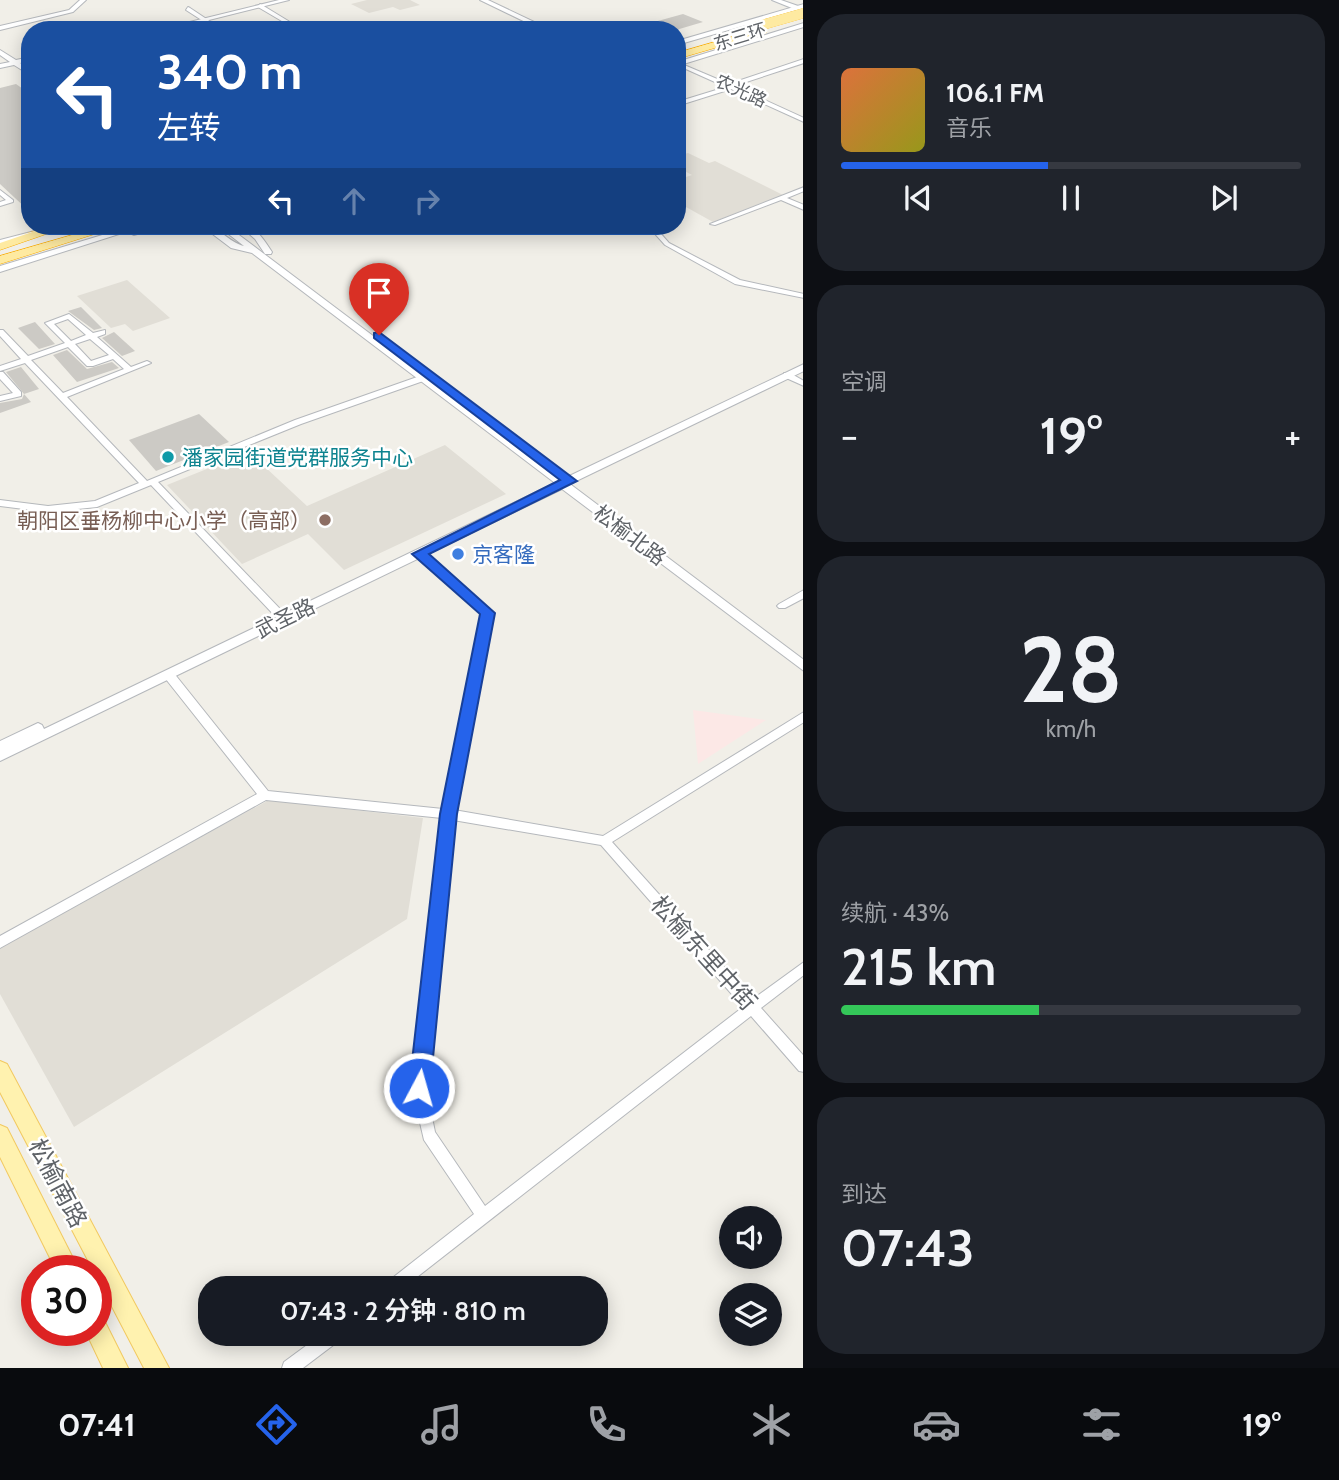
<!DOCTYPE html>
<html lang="zh">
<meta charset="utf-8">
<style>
:root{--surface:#171b24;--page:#20242c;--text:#f1f3f6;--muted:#9ea1a6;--line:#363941;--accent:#2563eb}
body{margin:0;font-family:Cabin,"Noto Sans SC",sans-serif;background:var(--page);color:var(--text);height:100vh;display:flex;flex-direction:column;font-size:26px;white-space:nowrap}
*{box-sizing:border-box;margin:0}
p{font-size:23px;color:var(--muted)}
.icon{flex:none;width:38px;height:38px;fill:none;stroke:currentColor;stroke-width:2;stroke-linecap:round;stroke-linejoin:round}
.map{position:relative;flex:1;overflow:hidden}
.drawer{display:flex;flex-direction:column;gap:14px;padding:14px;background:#0d0f14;width:536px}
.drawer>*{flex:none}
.banner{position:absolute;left:21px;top:21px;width:665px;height:214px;border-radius:28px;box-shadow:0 4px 18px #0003;background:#1a4fa0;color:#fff;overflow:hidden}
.buttons{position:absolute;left:719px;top:1206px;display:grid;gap:14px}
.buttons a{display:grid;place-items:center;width:63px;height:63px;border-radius:50%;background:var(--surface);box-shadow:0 4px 18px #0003;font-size:35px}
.speed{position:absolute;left:21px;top:1255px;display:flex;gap:14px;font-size:35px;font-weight:700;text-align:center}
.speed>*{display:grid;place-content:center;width:91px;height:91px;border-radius:50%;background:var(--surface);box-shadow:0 4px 18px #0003;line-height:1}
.speed .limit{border:10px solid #d22;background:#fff;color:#111}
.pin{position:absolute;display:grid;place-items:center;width:60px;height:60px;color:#fff;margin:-72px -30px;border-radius:50% 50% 50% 0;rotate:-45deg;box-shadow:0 0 7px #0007}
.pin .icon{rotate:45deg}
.me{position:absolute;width:77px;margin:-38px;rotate:6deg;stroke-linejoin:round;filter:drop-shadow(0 0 5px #0008)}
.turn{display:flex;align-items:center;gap:24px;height:147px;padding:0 21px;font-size:32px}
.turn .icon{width:91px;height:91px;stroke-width:2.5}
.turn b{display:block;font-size:49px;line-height:60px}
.lanes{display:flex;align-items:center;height:66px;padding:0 21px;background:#0003;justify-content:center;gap:35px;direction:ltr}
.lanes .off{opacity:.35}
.big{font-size:52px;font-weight:600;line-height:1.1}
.drawer .card{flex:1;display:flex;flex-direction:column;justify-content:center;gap:10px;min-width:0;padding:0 24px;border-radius:28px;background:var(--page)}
.drawer .dial{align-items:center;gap:0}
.dial b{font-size:91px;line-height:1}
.song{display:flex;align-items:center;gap:21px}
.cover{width:84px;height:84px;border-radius:10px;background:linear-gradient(135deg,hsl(20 70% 55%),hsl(60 70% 35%))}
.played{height:7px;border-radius:4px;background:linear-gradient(90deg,var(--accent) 45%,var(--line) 45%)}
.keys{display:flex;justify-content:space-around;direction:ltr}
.heat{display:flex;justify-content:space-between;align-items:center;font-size:38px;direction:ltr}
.charge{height:10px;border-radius:5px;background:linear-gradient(90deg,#34c759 43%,var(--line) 0)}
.trip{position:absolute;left:198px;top:1276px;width:410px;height:70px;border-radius:28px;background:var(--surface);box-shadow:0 4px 18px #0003;font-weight:600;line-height:70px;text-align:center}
.menu{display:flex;height:112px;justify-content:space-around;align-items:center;background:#090b0e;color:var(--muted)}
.menu .icon{width:49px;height:49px}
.menu .selected{color:var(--accent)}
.menu b{font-size:32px;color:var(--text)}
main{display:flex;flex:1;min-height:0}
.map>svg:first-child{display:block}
.education{fill:#e1ded6}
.medical{fill:#fce8e6}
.building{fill:#cccac5}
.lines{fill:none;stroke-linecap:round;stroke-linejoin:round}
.minor-casing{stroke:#b5b8bc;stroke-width:2}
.tertiary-casing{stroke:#b5b8bc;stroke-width:2}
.secondary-casing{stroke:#b6babf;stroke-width:2}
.primary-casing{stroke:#f2c960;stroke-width:2}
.trunk-casing{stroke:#f9ab00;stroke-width:1}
.minor{fill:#fff;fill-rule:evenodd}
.tertiary{fill:#fff;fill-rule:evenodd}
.secondary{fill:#fff;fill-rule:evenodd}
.primary{fill:#fff2af;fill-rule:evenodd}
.trunk{fill:#feeaa1;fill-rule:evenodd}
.trunk-bridge-casing{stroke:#f9ab00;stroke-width:10;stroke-linecap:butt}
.trunk-bridge{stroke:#feeaa1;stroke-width:10}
.route{fill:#2563eb;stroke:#184099;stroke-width:2}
.culture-dot{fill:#0f9aa8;stroke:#fff;stroke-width:2.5}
.education-dot{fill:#8d6e63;stroke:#fff;stroke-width:2.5}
.shop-dot{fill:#3f7fe0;stroke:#fff;stroke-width:2.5}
.labels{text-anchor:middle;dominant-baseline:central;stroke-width:5;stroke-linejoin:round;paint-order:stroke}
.far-street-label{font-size:18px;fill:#5f6368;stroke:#fff}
.culture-label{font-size:21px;fill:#0d838f;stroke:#fff;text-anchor:start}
.education-label{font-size:21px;fill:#785e54;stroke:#fff;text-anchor:end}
.street-label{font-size:21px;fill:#5f6368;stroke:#fff}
.shop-label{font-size:21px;fill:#366cbe;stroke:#fff;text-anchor:start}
.near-street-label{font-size:24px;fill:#5f6368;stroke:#fff}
</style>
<main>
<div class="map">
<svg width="804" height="1368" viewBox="0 0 804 1368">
<rect width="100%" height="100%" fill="#f1efe8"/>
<!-- education -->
<g class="education">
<polygon points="367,0 410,0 420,5 400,10 393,7 369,13 351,4"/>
<polygon points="688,153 709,163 715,161 783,195 713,222 677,202 677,180 692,175 677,167 677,156"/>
<polygon points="127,280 170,318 133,331 125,324 111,328 77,296"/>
<polygon points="445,445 506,494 344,570 308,534 242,564 167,485 249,452 307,506"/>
<polygon points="269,800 423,818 407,919 74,1127 0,994 0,946"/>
</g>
<!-- medical -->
<polygon class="medical" points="693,710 766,720 698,764"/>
<!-- building -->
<g class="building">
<polygon points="683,14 703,22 676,30 660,30 647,24"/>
<polygon points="16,84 30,94 30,212 0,184 0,88"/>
<polygon points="81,307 102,328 94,330 68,311"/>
<polygon points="35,322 55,344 39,349 18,328"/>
<polygon points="114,332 135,351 122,356 102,338"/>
<polygon points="67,350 87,369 112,362 119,368 77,382 53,355"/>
<polygon points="21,367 39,389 24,394 6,372"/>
<polygon points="24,394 31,402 0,413 0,403 22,399"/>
<polygon points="199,414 229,442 156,471 129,440"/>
</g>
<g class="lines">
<defs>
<g id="minor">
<polygon points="80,0 86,0 73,12 0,30 0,26 69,10"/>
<polygon points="260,4 262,5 303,30 297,30 258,7"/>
<polygon points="188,7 190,8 223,30 217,30 186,10"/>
<polygon points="804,59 804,63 734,86 804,118 804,122 731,89 677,106 677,102 726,87 677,65 677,62 729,84"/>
<polygon points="804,187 804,191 787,198 804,205 804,210 781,200 715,225 710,224"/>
<polygon points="0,190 13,200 13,202 0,206 0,202 6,200 0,195"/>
<polygon points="648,226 654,226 669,243 740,280 804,294 804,298 735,284 665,245"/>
<path d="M69,314l24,19 12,-3v4l-8,3 34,30 16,-6 4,2 -84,34 80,84 148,-61 125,-44h6v4l-125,44 -143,58 125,130 1,2 -1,2h-8l-124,-131 -54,22 -49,5 -48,-6v-6l48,6 47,-5 44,-18 -114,-120 -25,8v-5l21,-7 -21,-23v-6h3l25,26 37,-13 -20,-20zM68,319l18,16 -15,6 -17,-17zM90,339l19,16 -18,6 -16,-17zM68,347l19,19h6l20,-7 11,10 -61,24 -32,-33z"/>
<polygon points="0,372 3,372 21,392 21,396 0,401 0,396 13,393 0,379"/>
<polygon points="784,373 790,373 804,381 804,386 784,377"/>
<path d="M419,550l3,1 70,62 -38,197 149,26 201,-124v10l-192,120 141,157 51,-37v13l-43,33 43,48v16l-5,-1 -48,-55 -348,272h-20l3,-5 88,-69 -50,-74 -12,-52 30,-270 -176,-18 -266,148v-12l257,-142 -92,-116 -1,-3 5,-4 4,1 95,119 175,18 39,-195 -66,-59 -2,-2zM453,820l148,25 142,162 -258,199 -50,-74 -9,-44z"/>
<polygon points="804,590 804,598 785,608 779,608 777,606 779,604"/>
<polygon points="322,1334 342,1334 340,1340 303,1368 282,1368 284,1362"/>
</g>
<g id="tertiary">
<polygon points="279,0 289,0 169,30 157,30"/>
<polygon points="480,0 488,0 551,30 542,30"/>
<polygon points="804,4 804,8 677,45 677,41"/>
<polygon points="804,23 804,27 677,66 677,62"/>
<polygon points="0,50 16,60 30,57 30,61 20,63 30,70 30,75 14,65 0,68 0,64 10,62 0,55"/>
<polygon points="54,226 66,226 0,244 0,240"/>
<polygon points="132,226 144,226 0,272 0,266"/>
<polygon points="152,226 164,226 134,235 130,233"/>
<path d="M202,226c16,-1 26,16 42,20l-26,-20h9l336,253 241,-115v7l-234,113 234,176v11l-242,-182 -562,272v-20l38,-18 4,2 2,4 511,-246 -303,-230 -21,-5z"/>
<path d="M240,226c16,-1 24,14 32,26l-1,2h-6l-10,-15z"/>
</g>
<polygon id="secondary" points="772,0 781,0 804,8 804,13"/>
<g id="primary">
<polygon points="0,1061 7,1064 169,1368 144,1368 96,1276 96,1270 93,1270 0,1092"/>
<polygon points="0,1125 7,1128 79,1270 56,1270 0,1157"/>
<polygon points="96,1316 104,1320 128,1368 103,1368 85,1330 96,1330"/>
</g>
<g id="trunk">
<polygon points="763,28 766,29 766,33 677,59 677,53"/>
<polygon points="677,40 682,40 683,42 677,46"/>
<polygon points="50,226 55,227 55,231 0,250 0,243"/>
<polygon points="103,226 120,226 0,264 0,256"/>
</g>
</defs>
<!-- minor casing -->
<use href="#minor" class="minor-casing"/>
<!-- tertiary casing -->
<use href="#tertiary" class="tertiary-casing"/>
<!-- secondary casing -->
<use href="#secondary" class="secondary-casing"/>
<!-- primary casing -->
<use href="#primary" class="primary-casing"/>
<!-- trunk casing -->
<use href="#trunk" class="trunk-casing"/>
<!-- minor -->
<use href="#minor" class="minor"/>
<!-- tertiary -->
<use href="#tertiary" class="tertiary"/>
<!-- secondary -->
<use href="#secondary" class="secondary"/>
<!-- primary -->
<use href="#primary" class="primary"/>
<!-- trunk -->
<use href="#trunk" class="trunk"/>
<defs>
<polyline id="trunk-bridge" points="755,27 804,13"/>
</defs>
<!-- trunk-bridge casing -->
<use href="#trunk-bridge" class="trunk-bridge-casing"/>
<!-- trunk-bridge -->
<use href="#trunk-bridge" class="trunk-bridge"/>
</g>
<!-- route -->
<polygon class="route" points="379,332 577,481 429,554 495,613 457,814 430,1088 427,1095 419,1098 412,1095 409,1088 440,814 480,614 412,554 560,480 374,338 374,333"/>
<!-- markers -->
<circle class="culture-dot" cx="168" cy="457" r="7"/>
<circle class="education-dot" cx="325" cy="520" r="7"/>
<circle class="shop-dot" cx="458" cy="554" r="7"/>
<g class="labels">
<!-- far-street labels -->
<g class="far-street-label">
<text transform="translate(740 37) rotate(-17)">东三环</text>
<text transform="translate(741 91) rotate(24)">农光路</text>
</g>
<!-- culture labels -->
<g class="culture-label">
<text x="182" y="457">潘家园街道党群服务中心</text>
</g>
<!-- education labels -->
<g class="education-label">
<text x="311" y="520">朝阳区垂杨柳中心小学（高部）</text>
</g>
<!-- street labels -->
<g class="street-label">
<text transform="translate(630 535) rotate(37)">松榆北路</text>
<text transform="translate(285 618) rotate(-26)">武圣路</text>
</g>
<!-- shop labels -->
<g class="shop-label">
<text x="472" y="554">京客隆</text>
</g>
<!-- near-street labels -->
<g class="near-street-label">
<text transform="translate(704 953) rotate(48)">松榆东里中街</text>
<text transform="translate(58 1183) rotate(62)">松榆南路</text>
</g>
</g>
</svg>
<div class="buttons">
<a><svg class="icon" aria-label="sound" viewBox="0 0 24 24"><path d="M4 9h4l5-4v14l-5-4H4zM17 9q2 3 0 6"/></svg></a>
<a><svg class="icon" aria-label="layers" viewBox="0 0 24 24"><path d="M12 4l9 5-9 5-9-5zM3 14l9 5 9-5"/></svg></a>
</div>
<div class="speed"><div class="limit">30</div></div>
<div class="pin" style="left:379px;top:335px;background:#d93025"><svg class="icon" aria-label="arrive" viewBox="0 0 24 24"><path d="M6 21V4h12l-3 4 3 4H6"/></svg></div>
<svg class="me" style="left:419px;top:1088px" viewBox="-20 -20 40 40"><circle r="17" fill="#2563eb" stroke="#fff" stroke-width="3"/><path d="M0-11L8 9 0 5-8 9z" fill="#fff"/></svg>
<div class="trip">07:43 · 2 分钟 · 810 m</div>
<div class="banner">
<div class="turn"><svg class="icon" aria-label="left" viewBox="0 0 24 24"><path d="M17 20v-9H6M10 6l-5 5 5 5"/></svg><div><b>340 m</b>左转</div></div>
<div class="lanes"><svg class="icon" aria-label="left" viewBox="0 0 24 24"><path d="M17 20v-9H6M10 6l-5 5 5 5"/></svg><svg class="icon off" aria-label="ahead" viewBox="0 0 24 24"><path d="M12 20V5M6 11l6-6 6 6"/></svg><svg class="icon off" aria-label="right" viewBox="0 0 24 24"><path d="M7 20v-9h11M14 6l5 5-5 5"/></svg></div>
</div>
</div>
<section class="drawer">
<div class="card">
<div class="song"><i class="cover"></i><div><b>106.1 FM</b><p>音乐</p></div></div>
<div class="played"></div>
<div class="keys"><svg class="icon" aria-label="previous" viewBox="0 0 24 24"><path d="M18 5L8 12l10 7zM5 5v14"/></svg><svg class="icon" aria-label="pause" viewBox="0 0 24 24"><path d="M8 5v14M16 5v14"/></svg><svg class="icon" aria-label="next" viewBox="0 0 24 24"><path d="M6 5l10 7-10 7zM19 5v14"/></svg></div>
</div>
<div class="card"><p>空调</p>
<div class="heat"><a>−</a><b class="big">19°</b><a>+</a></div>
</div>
<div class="card dial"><b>28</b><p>km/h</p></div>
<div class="card"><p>续航 · 43%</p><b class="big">215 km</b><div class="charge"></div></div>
<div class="card"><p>到达</p><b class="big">07:43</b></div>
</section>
</main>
<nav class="menu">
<b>07:41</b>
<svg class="icon selected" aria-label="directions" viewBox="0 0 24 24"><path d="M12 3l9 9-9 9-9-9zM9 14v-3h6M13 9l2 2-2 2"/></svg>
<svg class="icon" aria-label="music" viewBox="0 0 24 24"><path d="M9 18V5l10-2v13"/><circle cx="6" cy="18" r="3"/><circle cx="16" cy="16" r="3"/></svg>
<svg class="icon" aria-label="phone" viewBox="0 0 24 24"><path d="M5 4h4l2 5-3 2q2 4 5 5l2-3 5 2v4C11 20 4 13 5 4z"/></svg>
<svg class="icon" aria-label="climate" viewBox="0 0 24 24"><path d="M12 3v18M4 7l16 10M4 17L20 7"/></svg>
<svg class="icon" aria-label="car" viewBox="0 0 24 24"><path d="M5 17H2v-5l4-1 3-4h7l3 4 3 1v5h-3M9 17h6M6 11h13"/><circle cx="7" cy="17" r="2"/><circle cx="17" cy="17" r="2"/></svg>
<svg class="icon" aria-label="filters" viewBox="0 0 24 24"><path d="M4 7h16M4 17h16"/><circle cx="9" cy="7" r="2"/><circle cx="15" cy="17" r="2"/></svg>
<b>19°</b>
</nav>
